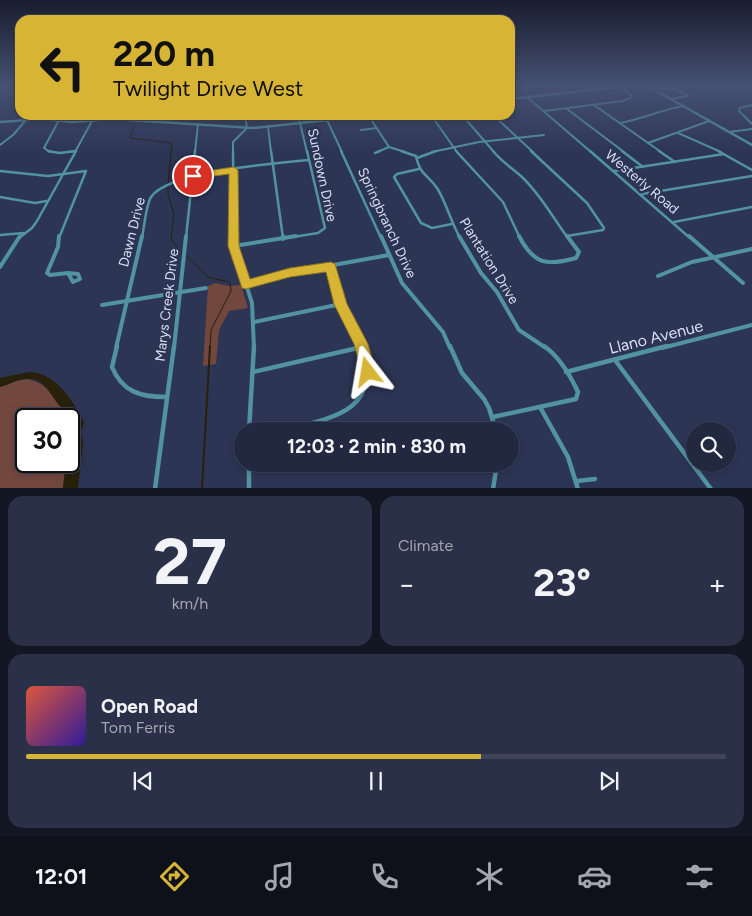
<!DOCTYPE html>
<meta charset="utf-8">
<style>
:root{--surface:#222840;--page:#2a3047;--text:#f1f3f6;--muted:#a2a6b1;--line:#3f4459;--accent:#d8b434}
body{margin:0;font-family:Figtree,sans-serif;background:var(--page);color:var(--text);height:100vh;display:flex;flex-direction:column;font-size:19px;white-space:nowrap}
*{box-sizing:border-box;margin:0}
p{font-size:16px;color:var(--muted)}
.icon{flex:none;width:28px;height:28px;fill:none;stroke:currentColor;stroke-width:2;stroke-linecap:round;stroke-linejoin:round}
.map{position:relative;height:488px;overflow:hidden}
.sheet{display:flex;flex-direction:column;gap:8px;padding:8px;background:#131623;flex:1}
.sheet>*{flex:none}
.banner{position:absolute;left:15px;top:15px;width:500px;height:105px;border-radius:15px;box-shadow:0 2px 8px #0003,0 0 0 1px var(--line);background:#d8b434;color:#111;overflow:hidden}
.controls{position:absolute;left:686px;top:422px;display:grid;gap:10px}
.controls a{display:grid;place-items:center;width:50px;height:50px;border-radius:50%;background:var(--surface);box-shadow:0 2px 8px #0003,0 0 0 1px var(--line);font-size:25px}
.speed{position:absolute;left:15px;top:408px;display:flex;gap:10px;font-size:25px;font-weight:700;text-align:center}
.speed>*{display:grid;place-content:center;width:65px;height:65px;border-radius:50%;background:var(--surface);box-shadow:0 2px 8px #0003,0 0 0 1px var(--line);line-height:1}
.speed .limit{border:2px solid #111;border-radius:8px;background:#fff;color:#111}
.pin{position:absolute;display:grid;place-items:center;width:42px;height:42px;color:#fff;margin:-21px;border:2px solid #fff;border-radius:50%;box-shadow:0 1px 5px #0007}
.me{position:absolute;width:55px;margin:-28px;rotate:346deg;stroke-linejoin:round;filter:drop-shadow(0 0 4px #0008)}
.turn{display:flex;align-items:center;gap:18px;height:105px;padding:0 15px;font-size:22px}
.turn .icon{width:65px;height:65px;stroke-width:2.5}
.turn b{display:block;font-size:35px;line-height:42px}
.big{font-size:38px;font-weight:700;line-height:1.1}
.sheet .card{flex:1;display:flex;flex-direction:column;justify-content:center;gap:8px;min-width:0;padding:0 18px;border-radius:15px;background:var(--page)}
.sheet .dial{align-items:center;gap:0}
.dial b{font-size:65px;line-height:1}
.song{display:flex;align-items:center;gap:15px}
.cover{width:60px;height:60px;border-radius:8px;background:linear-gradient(135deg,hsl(10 70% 55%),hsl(250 70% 35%))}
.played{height:5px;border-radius:2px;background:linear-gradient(90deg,var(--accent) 65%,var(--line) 65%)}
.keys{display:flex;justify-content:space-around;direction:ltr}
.heat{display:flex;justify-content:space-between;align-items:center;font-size:28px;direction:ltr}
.sheet .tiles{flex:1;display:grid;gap:8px;grid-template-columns:1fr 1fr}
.card:last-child{grid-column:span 2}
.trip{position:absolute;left:234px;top:422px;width:285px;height:50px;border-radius:25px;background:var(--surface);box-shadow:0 2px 8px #0003,0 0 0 1px var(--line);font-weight:700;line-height:50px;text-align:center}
.tab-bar{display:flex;height:80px;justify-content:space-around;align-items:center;background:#0e101a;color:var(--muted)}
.tab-bar .icon{width:35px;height:35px}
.tab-bar .active{color:var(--accent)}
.tab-bar b{font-size:22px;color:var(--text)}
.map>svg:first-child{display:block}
.green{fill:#72473e}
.water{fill:#28210a}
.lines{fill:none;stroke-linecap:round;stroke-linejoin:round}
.stream-far1{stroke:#28210a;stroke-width:1}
.stream{stroke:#28210a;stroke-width:2}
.minor-far3{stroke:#5193a0;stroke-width:2}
.minor-far2{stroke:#5193a0;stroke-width:2.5}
.minor-far1{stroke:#5193a0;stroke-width:4}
.minor{stroke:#5193a0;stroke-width:4.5}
.tertiary{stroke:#5193a0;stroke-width:2.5}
.route{fill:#d8b434;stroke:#8c7522}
.labels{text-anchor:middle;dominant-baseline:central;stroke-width:5;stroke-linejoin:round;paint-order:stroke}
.street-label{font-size:14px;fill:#d9dff3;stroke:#2d3555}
.near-street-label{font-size:16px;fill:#d9dff3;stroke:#2d3555}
</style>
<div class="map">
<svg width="752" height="489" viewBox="0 0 752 489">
<rect width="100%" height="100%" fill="#2d3555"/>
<!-- green -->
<g class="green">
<polygon points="216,283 228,286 241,285 248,308 229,311 219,330 216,364 203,366 208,286"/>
<path d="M28,379c27,7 23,23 43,35l3,13 -5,11v-19h-43v42h40l-3,27 -63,1v-102l16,-6z"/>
</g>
<!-- water -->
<path class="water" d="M29,372c28,1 43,28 55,50l-3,10 2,13 -5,43h-15l3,-27h3v-23l5,-11 -3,-13c-3,-2 -8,-4 -10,-7 -11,-11 -15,-29 -35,-28 -9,0 -17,6 -26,8v-9z"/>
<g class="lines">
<!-- stream-far1 -->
<g class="stream-far1">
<polyline points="134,125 130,138 172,143 168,183"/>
<polyline points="168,187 168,194 174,214 171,239 183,254"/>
<polyline points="186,256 210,278 230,282 231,291 211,330 210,348"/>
</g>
<!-- stream -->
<polyline class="stream" points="202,489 210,346"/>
<!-- minor-far3 -->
<g class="minor-far3">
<polyline points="590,85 597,89"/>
<polyline points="668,85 688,96 670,99"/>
<polyline points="661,89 672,88"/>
<polyline points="527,97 591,152"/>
<polyline points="594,105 661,152"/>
<polyline points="752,105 740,108 739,111 752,124"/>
<polyline points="567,109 624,152"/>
<polyline points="544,111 623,101 630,98 631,95 621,87"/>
<polyline points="368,115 389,147 405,152"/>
<polyline points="431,115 457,152"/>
<polyline points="462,115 494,152"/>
<polyline points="493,115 533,152"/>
<polyline points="327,120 342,152"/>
<polyline points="159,122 167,115"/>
<polyline points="300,123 307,152"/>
<path d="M620,123c22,-4 41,-13 63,-17"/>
<polyline points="268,127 271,152"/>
<polyline points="361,130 377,128"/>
<polyline points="729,132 752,129"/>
<polyline points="678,133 721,152"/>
<polyline points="648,143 709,121"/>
<polyline points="0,145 13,135 26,120"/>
<polyline points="50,152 44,148 58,122"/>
<polyline points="68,152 76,151"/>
<polyline points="75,152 92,121"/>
<polyline points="195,152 198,124"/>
<polyline points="233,152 233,142 247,128 245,115"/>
<polyline points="377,152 389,147"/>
<polyline points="432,152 479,142 544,135"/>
</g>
<!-- minor-far2 -->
<g class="minor-far2">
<polyline points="48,151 59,153 76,151"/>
<polyline points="233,151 234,238"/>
<polyline points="271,151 283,238"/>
<polyline points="341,151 381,238"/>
<path d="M401,151l15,5c4,19 11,18 21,32 9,14 14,34 23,50"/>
<polyline points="456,151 503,202 520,238"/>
<path d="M493,151c9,11 19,17 29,26 19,18 31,41 46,61"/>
<polyline points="531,151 587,203 604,228 603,230 567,236"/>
<polyline points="590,151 690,238"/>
<polyline points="622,151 643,167"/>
<polyline points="659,151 675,162"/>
<polyline points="718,151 752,170"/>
<polyline points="375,153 380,151"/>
<polyline points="417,158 436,151"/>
<polyline points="419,169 397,174 394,177 421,223 432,228 452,224"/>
<polyline points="0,171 48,176 86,171 59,238"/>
<polyline points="614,171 724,154"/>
<polyline points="642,194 752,176"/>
<polyline points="0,197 35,203 47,201"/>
<polyline points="674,222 752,207"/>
<polyline points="0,235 24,233"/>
<polyline points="19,238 32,228 37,221 76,151"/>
<path d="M142,238c2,-10 4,-33 9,-41 17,-26 127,-34 158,-37"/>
<polyline points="186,238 195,151"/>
<polyline points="287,238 318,233 325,228 307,151"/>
</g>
<!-- minor-far1 -->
<g class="minor-far1">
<polyline points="59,236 58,247 47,273 50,275 68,273"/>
<polyline points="234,236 234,246 252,303 254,348"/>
<polyline points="283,236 283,239"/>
<polyline points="381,236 402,283 443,332 450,348"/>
<polyline points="459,236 481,273 497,292 519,330 546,348"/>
<path d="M519,236c15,29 28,30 57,22l3,-6 -12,-16"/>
<polyline points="689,236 743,283"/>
<polyline points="234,246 296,236"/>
<polyline points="0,267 20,236"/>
<polyline points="331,267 343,309 361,348"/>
<polygon points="68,273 78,274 80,279 73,282"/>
<polyline points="658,276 692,262 752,249"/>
<polyline points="246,284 300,271 389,255"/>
<polyline points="102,305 206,288"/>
<polyline points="254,322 341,304"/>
<polyline points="116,348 142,236"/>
<polyline points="174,348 186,236"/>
<polyline points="359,348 362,347"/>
<polyline points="662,348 752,325"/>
</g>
<!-- minor -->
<g class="minor">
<path d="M117,346l-5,21c10,25 29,30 54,30"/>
<polyline points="450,346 462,373 484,399 489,408 496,431"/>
<polyline points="615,360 711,489"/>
<polyline points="253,372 362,347"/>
<polyline points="566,372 667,346"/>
<polyline points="540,407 568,457 578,489"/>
<path d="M493,417l83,-18 2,-7c-8,-17 -18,-35 -34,-46"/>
<polyline points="249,431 254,346"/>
<path d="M279,431c48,-12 107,-18 81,-85"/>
<polyline points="249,464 249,489"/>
<polyline points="577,481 595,479"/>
<polyline points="155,489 174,346"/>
<polyline points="493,489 497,464"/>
</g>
<!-- tertiary -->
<g class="tertiary">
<polyline points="646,85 752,145"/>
<polyline points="510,99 637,85"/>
<polyline points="297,115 300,123"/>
<polyline points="0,122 42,119 72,122 113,119 253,128 374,115"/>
</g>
</g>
<!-- sky -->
<linearGradient id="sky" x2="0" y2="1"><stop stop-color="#191d2f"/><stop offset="0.56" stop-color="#465173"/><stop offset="1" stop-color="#465173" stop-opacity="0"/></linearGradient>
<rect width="752" height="153" fill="url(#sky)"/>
<!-- route -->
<polygon class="route" points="234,167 238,170 239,246 250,279 290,268 331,262 335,264 347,304 368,344 376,372 374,377 368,379 363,377 354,344 334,304 326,272 290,277 246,289 242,288 228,246 229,174 193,179 188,176 193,173"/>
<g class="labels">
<!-- street labels -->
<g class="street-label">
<text transform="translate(322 175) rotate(78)">Sundown Drive</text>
<text transform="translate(642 182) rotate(40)">Westerly Road</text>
<text transform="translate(387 223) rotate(65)">Springbranch Drive</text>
<text transform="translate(132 232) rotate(-76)">Dawn Drive</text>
<text transform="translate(489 261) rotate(58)">Plantation Drive</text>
<text transform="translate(167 305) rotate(-83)">Marys Creek Drive</text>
</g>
<!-- near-street labels -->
<g class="near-street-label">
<text transform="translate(656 337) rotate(-14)">Llano Avenue</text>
</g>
</g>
</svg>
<div class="controls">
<a><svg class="icon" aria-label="search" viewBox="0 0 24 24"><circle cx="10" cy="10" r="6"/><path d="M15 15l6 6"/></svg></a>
</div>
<div class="speed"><div class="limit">30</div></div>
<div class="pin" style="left:193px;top:176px;background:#d93025"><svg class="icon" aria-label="arrive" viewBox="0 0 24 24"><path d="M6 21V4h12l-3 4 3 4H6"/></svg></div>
<svg class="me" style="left:368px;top:372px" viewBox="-20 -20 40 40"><path d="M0-17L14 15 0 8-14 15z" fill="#d8b434" stroke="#fff" stroke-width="4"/></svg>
<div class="trip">12:03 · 2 min · 830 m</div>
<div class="banner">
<div class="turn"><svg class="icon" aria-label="left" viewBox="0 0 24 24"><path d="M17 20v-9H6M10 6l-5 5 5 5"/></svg><div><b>220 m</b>Twilight Drive West</div></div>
</div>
</div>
<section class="sheet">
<div class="tiles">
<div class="card dial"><b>27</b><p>km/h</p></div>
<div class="card"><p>Climate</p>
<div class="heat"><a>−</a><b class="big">23°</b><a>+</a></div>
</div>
<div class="card">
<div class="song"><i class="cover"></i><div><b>Open Road</b><p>Tom Ferris</p></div></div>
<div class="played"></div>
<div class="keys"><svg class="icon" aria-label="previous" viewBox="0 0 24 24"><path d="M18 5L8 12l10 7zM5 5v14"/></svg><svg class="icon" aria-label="pause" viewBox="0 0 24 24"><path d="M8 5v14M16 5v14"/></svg><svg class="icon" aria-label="next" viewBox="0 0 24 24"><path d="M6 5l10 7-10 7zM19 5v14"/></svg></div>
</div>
</div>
</section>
<nav class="tab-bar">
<b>12:01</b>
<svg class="icon active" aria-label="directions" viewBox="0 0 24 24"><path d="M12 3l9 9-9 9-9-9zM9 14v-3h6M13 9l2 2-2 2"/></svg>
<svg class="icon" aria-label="music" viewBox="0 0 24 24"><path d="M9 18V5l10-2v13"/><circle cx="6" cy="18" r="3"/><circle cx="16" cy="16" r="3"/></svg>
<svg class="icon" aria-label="phone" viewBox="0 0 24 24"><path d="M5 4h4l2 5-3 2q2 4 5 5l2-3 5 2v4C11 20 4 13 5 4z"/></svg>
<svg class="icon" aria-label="climate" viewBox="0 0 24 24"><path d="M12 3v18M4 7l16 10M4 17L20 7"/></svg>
<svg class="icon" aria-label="car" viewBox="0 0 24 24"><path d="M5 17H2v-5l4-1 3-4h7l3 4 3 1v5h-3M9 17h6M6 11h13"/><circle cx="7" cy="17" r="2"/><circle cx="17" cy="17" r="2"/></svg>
<svg class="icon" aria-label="filters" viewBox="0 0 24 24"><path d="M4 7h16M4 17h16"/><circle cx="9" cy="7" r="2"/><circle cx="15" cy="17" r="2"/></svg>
</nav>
